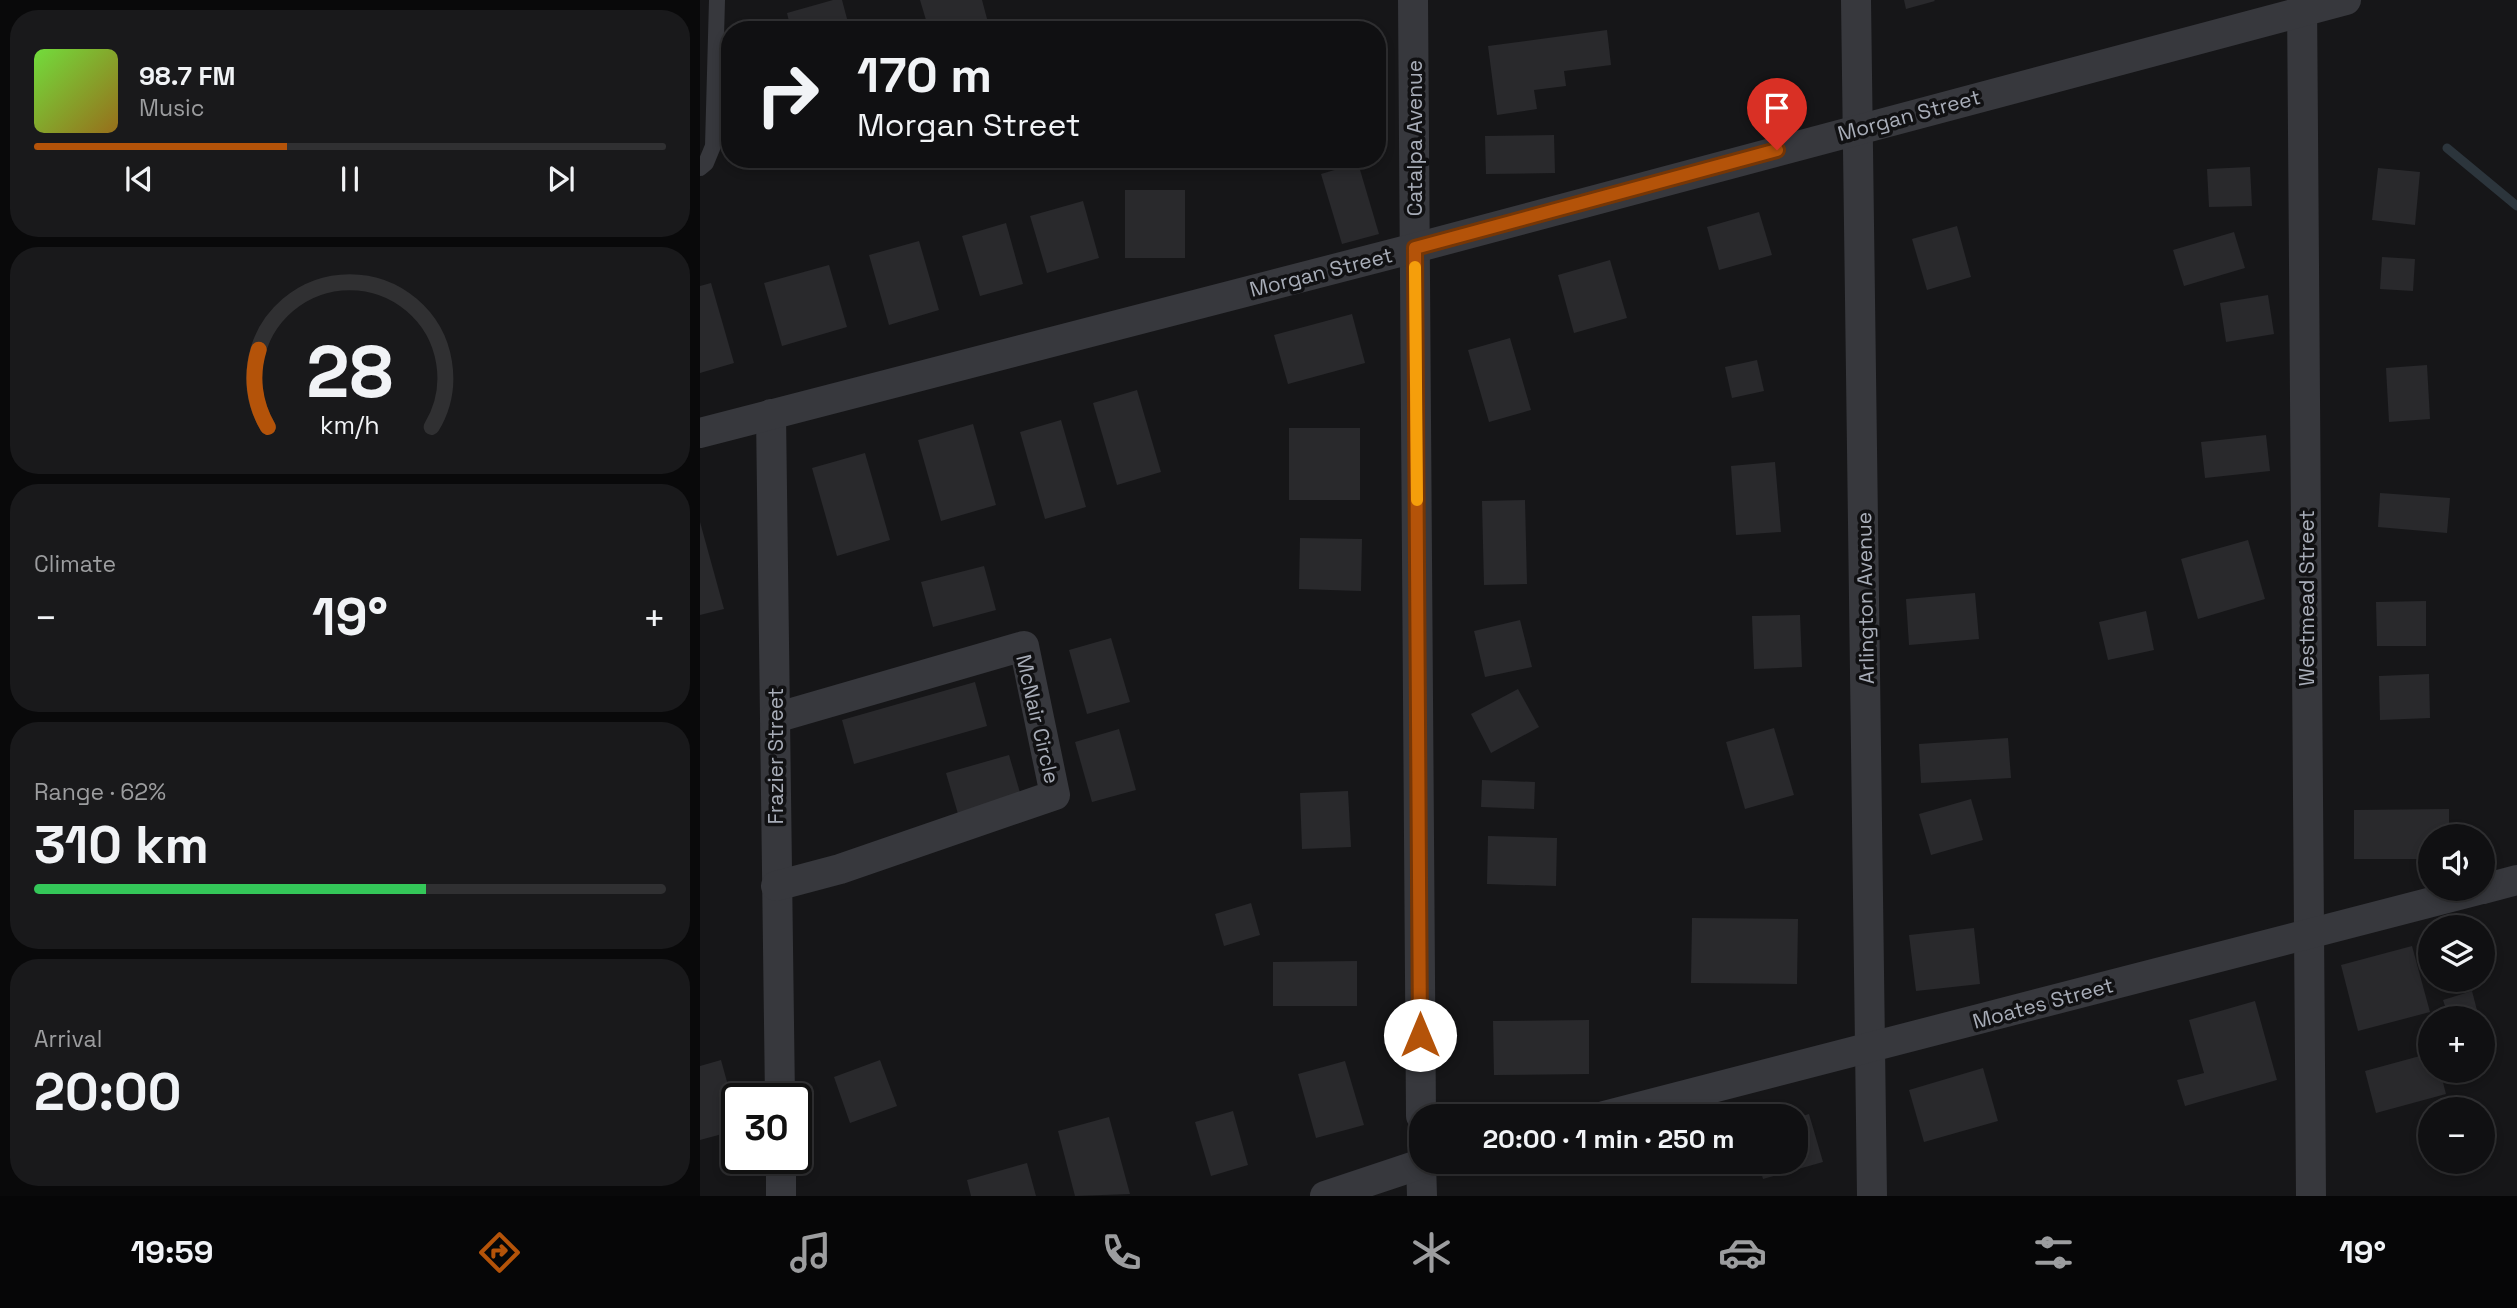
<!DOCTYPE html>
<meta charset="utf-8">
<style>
:root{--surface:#101012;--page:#19191b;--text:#f1f3f6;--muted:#9c9d9f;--line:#303032;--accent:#b45309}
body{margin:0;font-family:"Space Grotesk",sans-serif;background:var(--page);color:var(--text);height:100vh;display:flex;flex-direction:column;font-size:26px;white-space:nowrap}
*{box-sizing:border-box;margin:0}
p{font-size:23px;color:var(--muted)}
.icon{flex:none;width:38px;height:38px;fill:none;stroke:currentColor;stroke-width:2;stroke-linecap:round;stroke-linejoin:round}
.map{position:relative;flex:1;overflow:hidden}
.panel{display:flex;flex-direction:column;gap:10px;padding:10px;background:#09090a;width:700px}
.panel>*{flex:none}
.guide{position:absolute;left:21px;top:21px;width:665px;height:147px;border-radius:28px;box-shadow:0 4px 10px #0003,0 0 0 2px var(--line);background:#101012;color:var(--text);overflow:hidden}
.buttons{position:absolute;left:1718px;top:824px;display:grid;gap:14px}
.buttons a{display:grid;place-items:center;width:77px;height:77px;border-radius:50%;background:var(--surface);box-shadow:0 4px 10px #0003,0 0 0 2px var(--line);font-size:35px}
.speed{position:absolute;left:21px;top:1083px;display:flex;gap:14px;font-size:35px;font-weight:700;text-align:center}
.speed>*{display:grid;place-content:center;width:91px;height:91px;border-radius:50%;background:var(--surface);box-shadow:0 4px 10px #0003,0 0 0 2px var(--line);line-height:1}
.speed .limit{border:4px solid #111;border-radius:10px;background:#fff;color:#111}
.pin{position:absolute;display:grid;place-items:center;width:60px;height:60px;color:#fff;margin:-72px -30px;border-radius:50% 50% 50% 0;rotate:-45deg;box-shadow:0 0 7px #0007}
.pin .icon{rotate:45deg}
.me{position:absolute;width:77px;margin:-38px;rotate:0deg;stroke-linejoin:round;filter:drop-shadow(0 0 5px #0008)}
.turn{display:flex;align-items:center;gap:24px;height:147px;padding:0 21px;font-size:32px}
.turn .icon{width:91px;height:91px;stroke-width:2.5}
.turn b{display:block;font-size:49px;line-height:60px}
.big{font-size:52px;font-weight:800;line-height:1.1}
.panel .card{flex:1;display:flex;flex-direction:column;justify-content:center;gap:10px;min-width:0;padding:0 24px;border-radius:28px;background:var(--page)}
.panel .dial{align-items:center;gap:0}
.dial svg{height:182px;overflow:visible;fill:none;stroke:var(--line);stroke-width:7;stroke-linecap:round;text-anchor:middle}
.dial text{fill:var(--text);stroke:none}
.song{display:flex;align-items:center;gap:21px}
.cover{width:84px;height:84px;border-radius:10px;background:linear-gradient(135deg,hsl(100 70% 55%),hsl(40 70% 35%))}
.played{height:7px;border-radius:4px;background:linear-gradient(90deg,var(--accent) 40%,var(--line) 40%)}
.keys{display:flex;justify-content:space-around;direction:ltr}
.heat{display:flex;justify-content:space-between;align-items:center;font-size:38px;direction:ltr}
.charge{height:10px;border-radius:5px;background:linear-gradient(90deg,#34c759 62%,var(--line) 0)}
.trip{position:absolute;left:709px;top:1104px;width:399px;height:70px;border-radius:28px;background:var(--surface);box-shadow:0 4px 10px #0003,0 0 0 2px var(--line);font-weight:800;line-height:70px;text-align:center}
.menu{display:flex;height:112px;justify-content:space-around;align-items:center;background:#060607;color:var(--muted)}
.menu .icon{width:49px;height:49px}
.menu .active{color:var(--accent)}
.menu b{font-size:32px;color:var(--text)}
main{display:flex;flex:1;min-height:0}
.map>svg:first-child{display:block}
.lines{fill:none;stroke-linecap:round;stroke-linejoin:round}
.stream{stroke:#2c353c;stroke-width:9}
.building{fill:#29292c}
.lane{stroke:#37383d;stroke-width:16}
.street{stroke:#37383d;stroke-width:30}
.route-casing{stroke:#753606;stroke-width:18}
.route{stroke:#b45309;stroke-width:12}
.slow{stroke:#f59e0b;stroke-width:12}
.labels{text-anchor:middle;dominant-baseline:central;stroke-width:7;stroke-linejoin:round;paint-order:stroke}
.street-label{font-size:21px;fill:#a8adb8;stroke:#111113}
</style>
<main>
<section class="panel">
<div class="card">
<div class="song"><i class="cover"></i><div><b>98.7 FM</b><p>Music</p></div></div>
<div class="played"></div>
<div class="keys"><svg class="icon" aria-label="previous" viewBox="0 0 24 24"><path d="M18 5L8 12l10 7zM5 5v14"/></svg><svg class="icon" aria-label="pause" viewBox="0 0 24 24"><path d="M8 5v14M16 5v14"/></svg><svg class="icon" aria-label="next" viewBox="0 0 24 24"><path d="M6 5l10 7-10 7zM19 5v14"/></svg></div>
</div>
<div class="card dial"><svg viewBox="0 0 100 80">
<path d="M14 69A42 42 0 1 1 86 69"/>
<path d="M14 69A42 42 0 0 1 10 35" stroke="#b45309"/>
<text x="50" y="56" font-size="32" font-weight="700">28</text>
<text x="50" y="72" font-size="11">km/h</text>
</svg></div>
<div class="card"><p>Climate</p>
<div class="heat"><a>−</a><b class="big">19°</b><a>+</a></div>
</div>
<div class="card"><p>Range · 62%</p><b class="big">310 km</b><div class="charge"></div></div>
<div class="card"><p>Arrival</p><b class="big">20:00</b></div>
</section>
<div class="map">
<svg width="1817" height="1196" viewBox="0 0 1817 1196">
<rect width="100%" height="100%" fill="#161618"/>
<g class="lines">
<!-- stream -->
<polyline class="stream" points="1747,148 1817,206"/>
</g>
<!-- building -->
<g class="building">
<polygon points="133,0 142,0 150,30 91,30 87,13"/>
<polygon points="220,0 282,0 290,30 229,30"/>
<polygon points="1204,0 1234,0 1235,1 1206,9"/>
<polygon points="907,30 911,65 864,71 866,86 834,90 837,109 797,115 788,46"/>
<polygon points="854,135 855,173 786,174 785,136"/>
<polygon points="658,163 679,234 642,244 621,174"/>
<polygon points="1550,167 1552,206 1509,207 1507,169"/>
<polygon points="1678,168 1720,172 1715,225 1672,220"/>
<rect x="425" y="190" width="60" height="68"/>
<polygon points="383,201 399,258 347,273 330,216"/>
<polygon points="1059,212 1072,255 1019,270 1007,227"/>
<polygon points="306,223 323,284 280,296 262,236"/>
<polygon points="1257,226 1271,277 1227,290 1212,239"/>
<polygon points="1534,232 1545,268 1484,286 1473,250"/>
<polygon points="219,241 239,310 189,325 169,255"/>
<polygon points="1682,257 1715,259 1713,291 1680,289"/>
<polygon points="910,260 927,318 874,333 858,275"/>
<polygon points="129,265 147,327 82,346 64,283"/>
<polygon points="11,283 34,363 0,373 0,286"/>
<polygon points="1568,295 1574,334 1526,342 1520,303"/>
<polygon points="652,314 665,363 588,384 574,335"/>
<polygon points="810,338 831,410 789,422 768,350"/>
<polygon points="1057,360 1064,391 1032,398 1025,367"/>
<polygon points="1727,365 1730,419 1689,422 1686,368"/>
<polygon points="437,390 461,472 417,485 393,403"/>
<polygon points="361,420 386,507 345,519 320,432"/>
<polygon points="273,424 296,505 241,521 218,440"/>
<rect x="589" y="428" width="71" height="72"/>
<polygon points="1566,435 1570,471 1505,478 1501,442"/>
<polygon points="165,453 190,540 137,556 112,468"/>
<polygon points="1075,462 1081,532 1036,535 1031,466"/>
<polygon points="1680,493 1750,498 1747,533 1678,527"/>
<polygon points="825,500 827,584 784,585 782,501"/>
<polygon points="0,522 24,609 0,615"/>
<polygon points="600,538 662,539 661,591 599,589"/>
<polygon points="1548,540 1565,599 1498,619 1481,559"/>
<polygon points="284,566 296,610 233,627 221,582"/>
<polygon points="1275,593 1279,639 1209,645 1206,599"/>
<polygon points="1726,601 1726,646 1677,646 1676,602"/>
<polygon points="1446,611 1454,650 1408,660 1399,622"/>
<polygon points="1100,615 1102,667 1054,669 1052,616"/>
<polygon points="820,620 832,667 785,677 774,631"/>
<polygon points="411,638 430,702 387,714 369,650"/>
<polygon points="1729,674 1730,718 1680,720 1679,676"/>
<polygon points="275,682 287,726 154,764 142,720"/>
<polygon points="818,689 839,727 791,753 771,714"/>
<polygon points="1074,728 1094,795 1045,809 1026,742"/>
<polygon points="419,729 436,790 392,802 375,742"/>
<polygon points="1308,738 1311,778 1221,783 1219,744"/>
<polygon points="309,755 321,796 258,814 246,773"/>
<polygon points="782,780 835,782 834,809 781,807"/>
<polygon points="648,791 651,847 602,849 600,793"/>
<polygon points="1271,799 1283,840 1231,855 1219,814"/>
<polygon points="1749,809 1749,836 1731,836 1731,859 1654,859 1654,810"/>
<polygon points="788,836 857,838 856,886 787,884"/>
<polygon points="551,903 560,935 524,946 515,914"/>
<polygon points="992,918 1098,919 1097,984 991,983"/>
<polygon points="1274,928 1280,984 1216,991 1209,935"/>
<polygon points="1712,946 1730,1012 1658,1031 1641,965"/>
<polygon points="657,961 657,1006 573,1006 573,962"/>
<polygon points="1772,991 1779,1018 1749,1018 1743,1000"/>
<polygon points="1555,1001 1577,1080 1485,1106 1477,1080 1504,1073 1489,1020"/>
<polygon points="889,1020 889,1074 794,1075 793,1021"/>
<polygon points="1731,1053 1731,1071 1740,1071 1746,1094 1676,1113 1665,1071"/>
<polygon points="21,1060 37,1118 37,1130 0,1140 0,1066"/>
<polygon points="180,1060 197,1106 150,1123 134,1077"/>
<polygon points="645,1061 664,1125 616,1138 598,1074"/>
<polygon points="1283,1068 1298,1121 1224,1142 1209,1090"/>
<polygon points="533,1111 548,1165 511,1176 495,1122"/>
<polygon points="1109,1114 1123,1162 1063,1179 1058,1162 1096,1162 1096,1118"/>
<polygon points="409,1117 430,1194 375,1196 358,1131"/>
<polygon points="327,1163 336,1196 271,1196 267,1180"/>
</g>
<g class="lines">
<!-- lane -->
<polyline class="lane" points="0,168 6,163 13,146 17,0"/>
<!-- street -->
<g class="street">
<polyline points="713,0 721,1116"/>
<polyline points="1156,0 1172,1196"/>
<polyline points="1602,0 1611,1196"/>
<polyline points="71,414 80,1099"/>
<polyline points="0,433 715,248 1646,0"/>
<polyline points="75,718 324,646 355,795 140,869 76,886"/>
<polyline points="1783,889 1817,880"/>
<polyline points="904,1116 1782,889"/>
<polyline points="81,1158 81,1196"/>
<polyline points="721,1162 722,1196"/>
<polyline points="625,1196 727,1162"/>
</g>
</g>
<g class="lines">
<defs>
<polyline id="route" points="720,1035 715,248 1077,150"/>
</defs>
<!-- route casing -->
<use href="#route" class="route-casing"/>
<!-- route -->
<use href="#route" class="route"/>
<!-- slow -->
<polyline class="slow" points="715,267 717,500"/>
</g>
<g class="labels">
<!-- street labels -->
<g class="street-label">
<text transform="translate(1209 115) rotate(-15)">Morgan Street</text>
<text transform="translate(714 138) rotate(-90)">Catalpa Avenue</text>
<text transform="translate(621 272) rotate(-14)">Morgan Street</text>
<text transform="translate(1165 598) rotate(-91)">Arlington Avenue</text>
<text transform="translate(1606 598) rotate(-90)">Westmead Street</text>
<text transform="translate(338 719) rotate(77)">McNair Circle</text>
<text transform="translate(75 756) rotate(-90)">Frazier Street</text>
<text transform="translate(1343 1003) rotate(-15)">Moates Street</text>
</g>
</g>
</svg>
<div class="buttons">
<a><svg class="icon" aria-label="sound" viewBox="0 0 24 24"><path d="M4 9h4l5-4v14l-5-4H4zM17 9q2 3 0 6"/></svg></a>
<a><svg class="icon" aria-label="layers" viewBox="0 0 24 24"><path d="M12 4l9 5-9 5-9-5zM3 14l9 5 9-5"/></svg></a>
<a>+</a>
<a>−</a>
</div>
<div class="speed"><div class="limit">30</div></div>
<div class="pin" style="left:1077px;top:150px;background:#d93025"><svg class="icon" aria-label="arrive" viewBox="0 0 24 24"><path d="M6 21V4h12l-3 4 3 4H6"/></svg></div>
<svg class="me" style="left:720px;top:1035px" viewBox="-20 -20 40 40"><circle r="19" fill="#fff"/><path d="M0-13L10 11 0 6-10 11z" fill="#b45309"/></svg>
<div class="trip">20:00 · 1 min · 250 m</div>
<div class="guide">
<div class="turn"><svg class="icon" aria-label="right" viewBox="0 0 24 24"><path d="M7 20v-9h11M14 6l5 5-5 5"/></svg><div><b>170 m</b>Morgan Street</div></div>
</div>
</div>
</main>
<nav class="menu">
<b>19:59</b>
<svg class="icon active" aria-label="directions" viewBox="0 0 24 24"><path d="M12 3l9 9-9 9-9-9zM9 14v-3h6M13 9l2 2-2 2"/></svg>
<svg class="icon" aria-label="music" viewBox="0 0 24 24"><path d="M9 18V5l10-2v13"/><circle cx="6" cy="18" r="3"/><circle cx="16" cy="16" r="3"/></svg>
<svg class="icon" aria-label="phone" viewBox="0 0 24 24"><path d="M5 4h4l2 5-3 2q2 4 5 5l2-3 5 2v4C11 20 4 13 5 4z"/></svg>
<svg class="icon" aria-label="climate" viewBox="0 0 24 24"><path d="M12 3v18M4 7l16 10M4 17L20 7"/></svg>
<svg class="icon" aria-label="car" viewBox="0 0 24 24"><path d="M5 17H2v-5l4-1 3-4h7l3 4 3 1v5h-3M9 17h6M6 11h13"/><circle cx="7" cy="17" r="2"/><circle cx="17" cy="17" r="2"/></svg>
<svg class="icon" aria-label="filters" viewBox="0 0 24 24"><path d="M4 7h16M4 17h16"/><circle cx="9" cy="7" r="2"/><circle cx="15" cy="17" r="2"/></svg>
<b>19°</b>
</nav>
